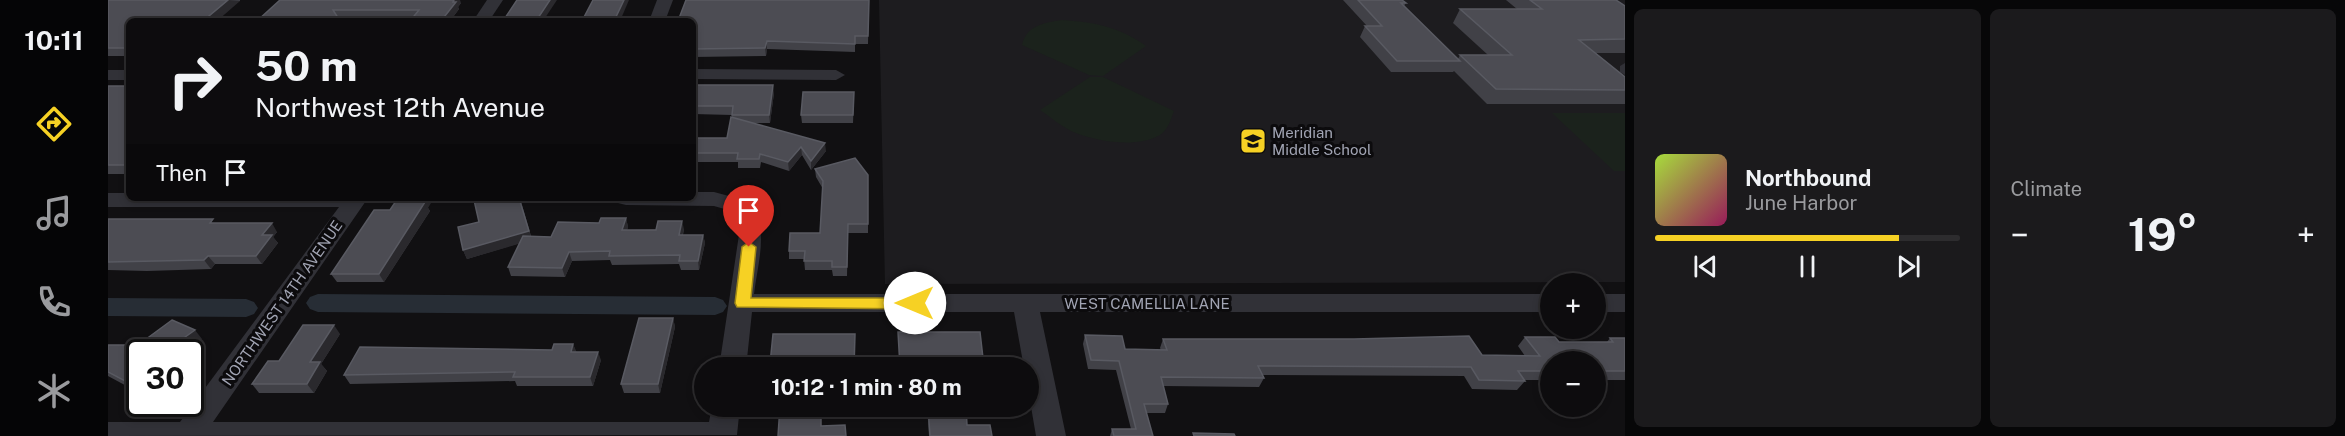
<!DOCTYPE html>
<meta charset="utf-8">
<style>
:root{--surface:#0d0c0e;--page:#1b1a1c;--text:#f1f3f6;--muted:#9a9b9e;--line:#2d2c2e;--accent:#f6d124}
body{margin:0;font-family:"Public Sans",sans-serif;background:var(--page);color:var(--text);height:100vh;display:flex;flex-direction:column;font-size:22px;white-space:nowrap}
*{box-sizing:border-box;margin:0}
p{font-size:20px;color:var(--muted)}
.icon{flex:none;width:33px;height:33px;fill:none;stroke:currentColor;stroke-width:2;stroke-linecap:round;stroke-linejoin:round}
.map{position:relative;flex:1;overflow:hidden}
.details{display:flex;flex-direction:column;gap:9px;padding:9px;background:#070708;width:720px}
.details>*{flex:none}
.banner{position:absolute;left:18px;top:18px;width:570px;height:183px;border-radius:9px;box-shadow:0 3px 9px #0003,0 0 0 2px var(--line);background:#0d0c0e;color:var(--text);overflow:hidden}
.buttons{position:absolute;left:1432px;top:273px;display:grid;gap:12px}
.buttons a{display:grid;place-items:center;width:66px;height:66px;border-radius:50%;background:var(--surface);box-shadow:0 3px 9px #0003,0 0 0 2px var(--line);font-size:30px}
.speed{position:absolute;left:18px;top:339px;display:flex;gap:12px;font-size:30px;font-weight:700;text-align:center}
.speed>*{display:grid;place-content:center;width:78px;height:78px;border-radius:50%;background:var(--surface);box-shadow:0 3px 9px #0003,0 0 0 2px var(--line);line-height:1}
.speed .limit{border:3px solid #111;border-radius:9px;background:#fff;color:#111}
.pin{position:absolute;display:grid;place-items:center;width:51px;height:51px;color:#fff;margin:-62px -26px;border-radius:50% 50% 50% 0;rotate:-45deg;box-shadow:0 0 6px #0007}
.pin .icon{rotate:45deg}
.me{position:absolute;width:66px;margin:-33px;rotate:270deg;stroke-linejoin:round;filter:drop-shadow(0 0 4px #0008)}
.turn{display:flex;align-items:center;gap:21px;height:126px;padding:0 30px;font-size:27px}
.turn .icon{width:78px;height:78px;stroke-width:2.5}
.turn b{display:block;font-size:42px;line-height:51px}
.then{display:flex;align-items:center;height:57px;padding:0 30px;background:#0003;gap:12px;font-size:22px}
.big{font-size:45px;font-weight:700;line-height:1.1}
.details .widget{flex:1;display:flex;flex-direction:column;justify-content:center;gap:9px;min-width:0;padding:0 21px;border-radius:9px;background:var(--page)}
.song{display:flex;align-items:center;gap:18px}
.cover{width:72px;height:72px;border-radius:9px;background:linear-gradient(135deg,hsl(80 70% 55%),hsl(330 70% 35%))}
.played{height:6px;border-radius:3px;background:linear-gradient(90deg,var(--accent) 80%,var(--line) 80%)}
.keys{display:flex;justify-content:space-around;direction:ltr}
.heat{display:flex;justify-content:space-between;align-items:center;font-size:33px;direction:ltr}
.details .tiles{flex:1;display:grid;gap:9px;grid-template-columns:repeat(2,1fr)}
.trip{position:absolute;left:586px;top:357px;width:345px;height:60px;border-radius:30px;background:var(--surface);box-shadow:0 3px 9px #0003,0 0 0 2px var(--line);font-weight:700;line-height:60px;text-align:center}
main{display:flex;flex:1;min-height:0}
.tabs{display:flex;flex-direction:column;width:108px;justify-content:space-around;align-items:center;background:#050506;color:var(--muted)}
.tabs .icon{width:42px;height:42px}
.tabs .current{color:var(--accent)}
.tabs b{font-size:27px;color:var(--text)}
.map>svg:first-child{display:block}
.built{fill:#1d1c1f}
.green{fill:#1b221c}
.lines{fill:none;stroke-linecap:round;stroke-linejoin:round}
.canal{fill:#272d35;fill-rule:evenodd}
.lane{fill:#313137;fill-rule:evenodd}
.street{fill:#313137;fill-rule:evenodd}
.wall{fill:#414147}
.shaded-wall{fill:#2a292d}
.building{fill:#4c4c53;stroke:#595a62;stroke-width:1.5}
.route{fill:#f6d124;stroke:#a08817;stroke-width:1.5}
.labels{text-anchor:middle;dominant-baseline:central;stroke-width:6;stroke-linejoin:round;paint-order:stroke}
.poi-label{font-size:15px;fill:#a1a4b3;stroke:#0c0b0d;text-anchor:start}
.street-label{font-size:15px;fill:#a1a4b3;stroke:#0c0b0d}
</style>
<main>
<nav class="tabs">
<b>10:11</b>
<svg class="icon current" aria-label="directions" viewBox="0 0 24 24"><path d="M12 3l9 9-9 9-9-9zM9 14v-3h6M13 9l2 2-2 2"/></svg>
<svg class="icon" aria-label="music" viewBox="0 0 24 24"><path d="M9 18V5l10-2v13"/><circle cx="6" cy="18" r="3"/><circle cx="16" cy="16" r="3"/></svg>
<svg class="icon" aria-label="phone" viewBox="0 0 24 24"><path d="M5 4h4l2 5-3 2q2 4 5 5l2-3 5 2v4C11 20 4 13 5 4z"/></svg>
<svg class="icon" aria-label="climate" viewBox="0 0 24 24"><path d="M12 3v18M4 7l16 10M4 17L20 7"/></svg>
</nav>
<div class="map">
<svg width="1517" height="436" viewBox="0 0 1517 436">
<rect width="100%" height="100%" fill="#111012"/>
<!-- built -->
<polygon class="built" points="771,0 1517,0 1517,282 777,284"/>
<!-- green -->
<g class="green">
<path d="M954,20c32,2 58,7 84,26l-43,30 -14,-1 -67,-30c5,-20 22,-22 40,-25z"/>
<path d="M982,77h13l71,34c-3,8 -6,19 -14,24 -22,13 -61,7 -84,-2 -12,-4 -24,-15 -36,-23z"/>
<polygon points="1444,113 1517,113 1517,171 1506,171"/>
</g>
<g class="lines">
<!-- canal -->
<g class="canal">
<polygon points="210,294 607,297 615,300 619,306 615,312 607,315 210,312 202,309 198,303 202,297"/>
<polygon points="0,298 138,299 146,302 150,308 146,314 138,317 0,316"/>
</g>
<!-- lane -->
<polygon class="lane" points="1517,63 1517,75 1512,72 1512,66"/>
<!-- street -->
<g class="street">
<polygon points="379,0 395,0 381,21 365,21"/>
<polygon points="549,0 565,0 557,21 541,21"/>
<polygon points="585,69 728,70 737,75 728,80 585,79"/>
<rect x="0" y="70" width="21" height="10"/>
<path d="M585,192h21l37,10c18,29 7,59 3,92h797v18h-511l26,124h-30l-7,-41v-27h-5l-10,-56h-262l-6,56h-27l21,-140 -5,-16 -21,-6 -88,-1 -8,-2 -3,-5h78z"/>
<polygon points="0,193 21,193 21,198 260,198 105,422 601,422 604,406 632,406 629,435 0,436 0,422 72,422 231,207 0,207"/>
<rect x="1488" y="294" width="29" height="18"/>
</g>
</g>
<!-- wall -->
<g class="wall">
<polygon points="0,0 132,0 132,1 21,21 21,56 0,56"/>
<polygon points="172,0 353,3 350,7 351,9 342,21 302,21 304,18 230,18"/>
<polygon points="761,0 760,44 747,44 747,52 659,49 658,56 585,57 585,21"/>
<polygon points="1235,0 1294,0 1298,3 1296,6 1350,59 1352,55 1380,55 1345,23 1352,9 1409,9 1398,0 1508,0 1517,6 1517,53 1488,53 1517,77 1517,104 1379,104 1346,71 1345,72 1283,72 1252,37 1257,26 1259,26"/>
<polygon points="585,85 666,93 662,123 643,123 718,151 703,170 694,155 681,171 653,162 652,168 630,168 630,162 588,162 585,172 585,138 619,138 624,118 624,115 585,114"/>
<rect x="0" y="86" width="21" height="88"/>
<polygon points="746,92 745,123 694,123 693,115"/>
<polygon points="707,169 760,175 760,233 740,233 739,276 725,276 724,270 697,270 696,259 681,259 681,251 712,233 715,189 708,177"/>
<polygon points="367,198 412,198 423,236 443,237 491,223 518,218 520,227 519,230 576,229 575,235 595,235 597,243 591,270 573,270 571,264 504,265 502,260 464,261 457,277 403,276 400,267 412,243 359,259 355,250 371,222"/>
<polygon points="320,208 322,211 276,282 229,282 223,274 282,210"/>
<polygon points="0,219 108,223 169,232 165,237 170,243 154,264 107,264 103,269 39,271 0,270"/>
<polygon points="565,318 567,327 552,393 516,393 513,384"/>
<polygon points="232,334 213,364 219,371 206,393 151,393 144,384 171,361"/>
<polygon points="977,335 1017,349 1053,350 1052,348 1055,339 1374,355 1417,356 1410,346 1417,337 1451,342 1499,342 1502,338 1517,338 1517,380 1488,380 1488,362 1443,362 1443,380 1416,380 1417,381 1409,390 1364,389 1356,376 1154,375 1156,378 1151,387 1055,386 1060,404 1057,413 1038,413 1045,436 1002,436 1004,429 1023,429 1008,370 980,369 975,344"/>
<polygon points="94,339 32,352 32,386 26,390 0,376 0,345 30,345"/>
<polygon points="465,344 468,352 493,360 485,386 409,386 407,381 242,384 236,375 444,350"/>
<polygon points="662,364 746,368 662,368"/>
<polygon points="819,406 858,406 859,425 884,436 821,436"/>
</g>
<!-- shaded-wall -->
<g class="shaded-wall">
<polygon points="120,0 132,1 109,21 95,21"/>
<polygon points="346,0 352,0 353,3 350,7 351,9 342,21 333,21"/>
<polygon points="442,0 449,0 435,21 428,21"/>
<polygon points="516,0 521,0 512,21 506,21"/>
<polygon points="659,41 659,49 658,56 657,48"/>
<polygon points="665,85 666,93 662,123 661,115"/>
<polygon points="717,143 718,151 703,170 703,161"/>
<polygon points="693,147 694,155 681,171 680,162"/>
<polygon points="587,153 588,162 586,172 585,160"/>
<polygon points="317,198 326,198 320,208 322,211 276,282 271,274"/>
<polygon points="411,198 424,240 359,259 355,250"/>
<polygon points="518,218 520,227 516,239 514,230"/>
<polygon points="574,221 576,229 572,243 571,235"/>
<polygon points="164,223 169,232 165,237 170,243 154,264 148,256 154,235"/>
<polygon points="595,235 597,243 591,270 590,261"/>
<polygon points="461,252 464,261 457,277 454,268"/>
<polygon points="100,256 107,264 103,269 96,260"/>
<polygon points="565,318 567,327 552,393 550,384"/>
<polygon points="226,325 232,334 213,364 219,371 206,393 199,384 202,362"/>
<polygon points="87,330 94,339 76,352 56,352"/>
<polygon points="465,344 469,353 463,352"/>
<polygon points="490,352 493,360 485,386 482,377"/>
<polygon points="32,371 32,386 26,390 17,381"/>
</g>
<!-- building -->
<g class="building">
<polygon points="0,0 120,0 95,21 21,21 21,48 0,48"/>
<polygon points="172,0 346,0 345,2 348,2 333,21 302,21 311,10 225,10 232,21 149,21"/>
<polygon points="409,0 442,0 428,21 395,21"/>
<polygon points="485,0 516,0 506,21 474,21"/>
<polygon points="578,0 761,0 760,36 747,36 747,44 659,41 657,48 585,49 585,21 570,21"/>
<polygon points="1250,0 1294,0 1298,3 1293,3 1352,61 1289,61 1257,26 1274,26"/>
<polygon points="1422,0 1508,0 1517,6 1517,39 1471,40 1517,77 1517,90 1388,89 1352,55 1404,55 1352,9 1434,9"/>
<polygon points="585,85 665,85 661,115 624,115 625,106 585,106"/>
<polygon points="0,86 21,86 21,163 18,165 0,165"/>
<polygon points="695,92 746,92 745,115 693,115"/>
<polygon points="623,117 717,143 703,161 693,147 680,162 652,154 651,159 629,159 630,153 587,153 585,160 585,138 619,138"/>
<polygon points="747,158 760,175 760,224 740,224 739,267 724,267 724,261 696,261 697,251 681,251 682,233 712,233 715,181 707,169"/>
<polygon points="290,198 317,198 314,202 317,202 271,274 223,274 266,210 282,210"/>
<polygon points="367,198 411,198 421,231 355,250 350,227 371,222 366,200"/>
<polygon points="493,218 518,218 514,230 548,230 550,221 574,221 571,235 595,235 590,261 571,261 572,255 501,256 502,251 461,252 454,268 400,267 415,236 443,237 450,222 491,223"/>
<polygon points="0,219 105,219 102,223 164,223 154,235 164,235 148,256 100,256 96,260 0,262"/>
<polygon points="531,318 565,318 550,384 513,384"/>
<polygon points="64,320 87,330 56,352 32,352 32,371 17,381 0,372 0,345 30,345"/>
<polygon points="195,325 226,325 202,362 212,362 199,384 144,384 160,361 171,361"/>
<polygon points="790,332 872,332 876,367 792,367"/>
<polygon points="665,334 747,334 746,368 674,368 674,364 662,364"/>
<polygon points="977,335 1014,336 1017,349 1059,350 1055,339 1246,339 1361,336 1374,355 1432,356 1417,337 1447,337 1451,342 1505,342 1502,338 1517,338 1517,371 1488,371 1488,362 1443,362 1443,371 1410,371 1417,381 1371,380 1363,367 1150,366 1156,378 1053,377 1060,404 1036,404 1045,436 1006,436 1004,429 1028,429 1011,361 983,360"/>
<polygon points="446,344 465,344 463,352 490,352 482,377 405,377 407,372 236,375 252,347 444,350"/>
<polygon points="672,406 713,406 713,426 737,425 738,436 670,436"/>
<polygon points="820,406 858,406 859,425 882,425 884,436 822,436"/>
<polygon points="1085,433 1126,434 1127,436 1086,436"/>
</g>
<!-- route -->
<polygon class="route" points="641,242 648,247 643,298 807,298 815,303 807,309 629,307 627,303 634,247"/>
<!-- icons -->
<defs>
<symbol id="school-square" viewBox="-11 -11 22 22"><rect x="-9" y="-9" width="18" height="18" rx="4" fill="#f6d124" stroke="#0c0b0d"/><path d="M0-5L7-2L0 1L-7-2ZM-4 1L0 2.5L4 1V4Q0 6-4 4Z" fill="#111"/></symbol>
</defs>
<g fill-rule="evenodd">
<use href="#school-square" x="1130" y="126" width="30" height="30"/>
</g>
<g class="labels">
<!-- poi labels -->
<g class="poi-label">
<text x="1164" y="132">Meridian<tspan x="1164" dy="17">Middle School</tspan></text>
</g>
<!-- street labels -->
<g class="street-label">
<text transform="translate(174 303) rotate(-55)">NORTHWEST 14TH AVENUE</text>
<text x="1039" y="303">WEST CAMELLIA LANE</text>
</g>
</g>
</svg>
<div class="buttons">
<a>+</a>
<a>−</a>
</div>
<div class="speed"><div class="limit">30</div></div>
<div class="pin" style="left:641px;top:247px;background:#d93025"><svg class="icon" aria-label="arrive" viewBox="0 0 24 24"><path d="M6 21V4h12l-3 4 3 4H6"/></svg></div>
<svg class="me" style="left:807px;top:303px" viewBox="-20 -20 40 40"><circle r="19" fill="#fff"/><path d="M0-13L10 11 0 6-10 11z" fill="#f6d124"/></svg>
<div class="trip">10:12 · 1 min · 80 m</div>
<div class="banner">
<div class="turn"><svg class="icon" aria-label="right" viewBox="0 0 24 24"><path d="M7 20v-9h11M14 6l5 5-5 5"/></svg><div><b>50 m</b>Northwest 12th Avenue</div></div>
<div class="then">Then<svg class="icon" aria-label="arrive" viewBox="0 0 24 24"><path d="M6 21V4h12l-3 4 3 4H6"/></svg></div>
</div>
</div>
<section class="details">
<div class="tiles">
<div class="widget">
<div class="song"><i class="cover"></i><div><b>Northbound</b><p>June Harbor</p></div></div>
<div class="played"></div>
<div class="keys"><svg class="icon" aria-label="previous" viewBox="0 0 24 24"><path d="M18 5L8 12l10 7zM5 5v14"/></svg><svg class="icon" aria-label="pause" viewBox="0 0 24 24"><path d="M8 5v14M16 5v14"/></svg><svg class="icon" aria-label="next" viewBox="0 0 24 24"><path d="M6 5l10 7-10 7zM19 5v14"/></svg></div>
</div>
<div class="widget"><p>Climate</p>
<div class="heat"><a>−</a><b class="big">19°</b><a>+</a></div>
</div>
</div>
</section>
</main>
